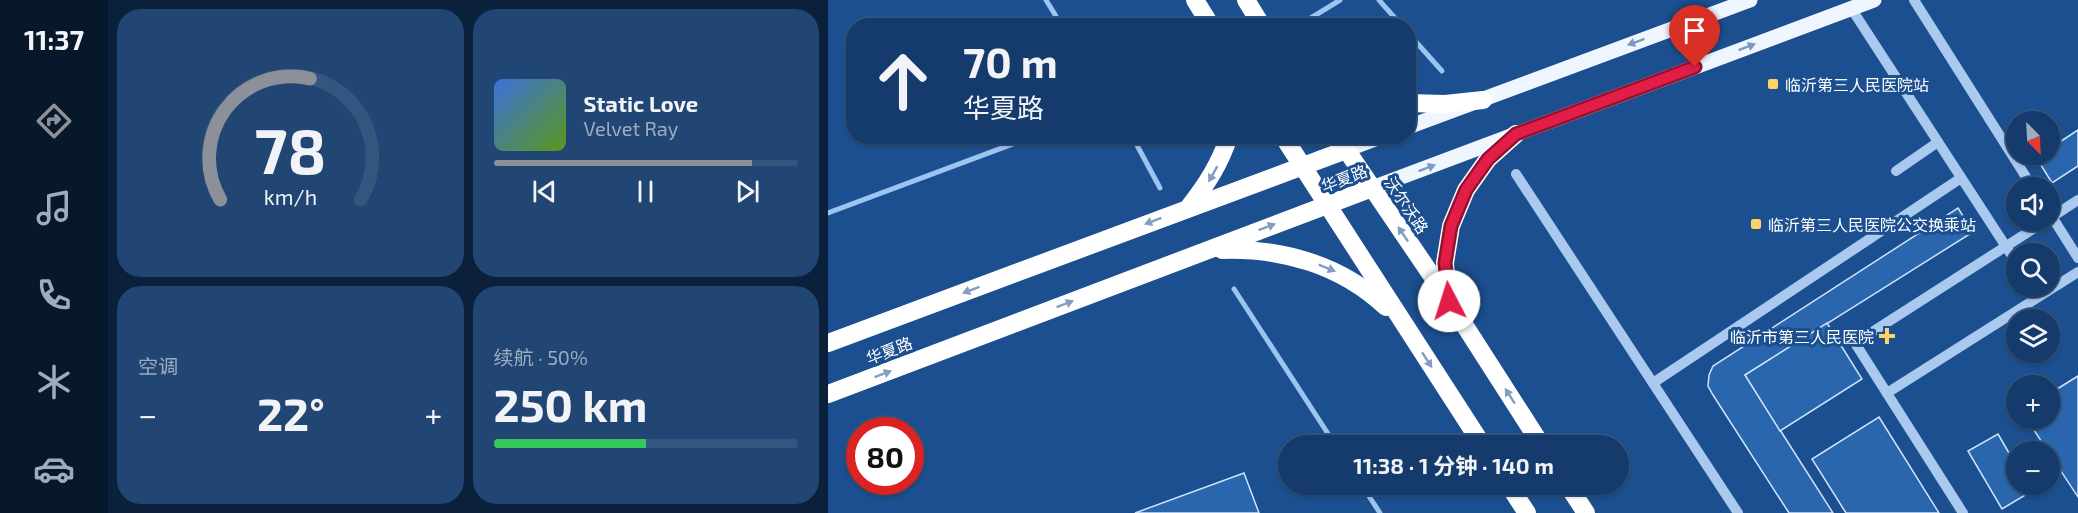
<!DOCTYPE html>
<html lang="zh">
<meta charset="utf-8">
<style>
:root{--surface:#143b6b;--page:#214673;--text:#f1f3f6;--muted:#9dadc1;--line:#33557e;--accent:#8c9099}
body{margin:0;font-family:"Exo 2","Noto Sans SC",sans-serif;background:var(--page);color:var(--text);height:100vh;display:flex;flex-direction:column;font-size:22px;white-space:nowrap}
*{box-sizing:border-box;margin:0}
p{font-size:20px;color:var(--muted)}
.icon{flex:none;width:33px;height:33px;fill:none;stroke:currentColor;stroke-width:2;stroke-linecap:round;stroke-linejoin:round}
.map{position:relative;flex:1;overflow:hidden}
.drawer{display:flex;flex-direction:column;gap:9px;padding:9px;background:#0b203b;width:720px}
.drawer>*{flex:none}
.banner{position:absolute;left:18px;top:18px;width:570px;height:126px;border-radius:24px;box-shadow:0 2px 4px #0004,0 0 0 2px var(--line);background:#143b6b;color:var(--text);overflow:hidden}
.needle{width:39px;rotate:156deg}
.controls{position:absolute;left:1178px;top:111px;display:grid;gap:12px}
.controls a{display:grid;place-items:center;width:54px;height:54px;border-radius:50%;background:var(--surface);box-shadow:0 2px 4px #0004,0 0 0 2px var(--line);font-size:30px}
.speed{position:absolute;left:18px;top:417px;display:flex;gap:12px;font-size:30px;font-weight:700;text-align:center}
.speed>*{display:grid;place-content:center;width:78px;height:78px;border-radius:50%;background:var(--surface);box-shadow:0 2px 4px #0004,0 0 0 2px var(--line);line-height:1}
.speed .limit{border:9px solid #d22;background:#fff;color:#111}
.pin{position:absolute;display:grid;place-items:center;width:51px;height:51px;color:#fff;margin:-62px -26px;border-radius:50% 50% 50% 0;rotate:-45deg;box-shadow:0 0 6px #0007}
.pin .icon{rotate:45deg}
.me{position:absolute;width:66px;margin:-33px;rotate:355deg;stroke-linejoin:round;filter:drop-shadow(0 0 4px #0008)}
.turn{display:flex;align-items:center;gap:21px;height:126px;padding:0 18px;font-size:27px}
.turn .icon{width:78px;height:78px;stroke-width:2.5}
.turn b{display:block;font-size:42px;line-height:51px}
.big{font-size:45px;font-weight:700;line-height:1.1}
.drawer .widget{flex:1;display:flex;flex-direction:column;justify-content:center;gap:9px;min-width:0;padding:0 21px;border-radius:24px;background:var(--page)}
.drawer .dial{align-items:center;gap:0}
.dial svg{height:156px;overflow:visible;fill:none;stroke:var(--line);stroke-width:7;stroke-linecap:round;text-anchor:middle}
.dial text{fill:var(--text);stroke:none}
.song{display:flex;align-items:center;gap:18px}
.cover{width:72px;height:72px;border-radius:9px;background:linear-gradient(135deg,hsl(220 70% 55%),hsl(90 70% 35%))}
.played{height:6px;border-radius:3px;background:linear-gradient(90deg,var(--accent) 85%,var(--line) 85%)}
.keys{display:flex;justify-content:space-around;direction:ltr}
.heat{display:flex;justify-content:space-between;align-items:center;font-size:33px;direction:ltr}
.charge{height:9px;border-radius:4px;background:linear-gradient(90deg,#34c759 50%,var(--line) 0)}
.drawer .tiles{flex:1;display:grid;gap:9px;grid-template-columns:repeat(2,1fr)}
.trip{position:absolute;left:450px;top:435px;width:351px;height:60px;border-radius:30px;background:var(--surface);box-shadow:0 2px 4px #0004,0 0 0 2px var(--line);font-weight:700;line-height:60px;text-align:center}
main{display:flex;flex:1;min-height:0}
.tabs{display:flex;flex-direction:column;width:108px;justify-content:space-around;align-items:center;background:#08182b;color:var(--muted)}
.tabs .icon{width:42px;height:42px}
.tabs .selected{color:var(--accent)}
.tabs b{font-size:27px;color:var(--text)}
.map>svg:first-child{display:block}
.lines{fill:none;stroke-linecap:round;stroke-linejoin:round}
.stream{stroke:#9cc4f0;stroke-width:5}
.building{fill:#2a66ad;stroke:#cfe3fa;stroke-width:1.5}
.minor{stroke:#a9c9ee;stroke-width:10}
.major{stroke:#f0f6ff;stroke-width:15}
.highway{stroke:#fff;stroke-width:18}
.oneway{fill:#7b9ac1}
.oneway2{fill:#829ec1}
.route-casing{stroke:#92132f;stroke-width:15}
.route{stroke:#e11d48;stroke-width:10}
.poi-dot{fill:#ffd166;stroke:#1b4f8f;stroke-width:2}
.labels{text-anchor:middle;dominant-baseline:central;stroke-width:6;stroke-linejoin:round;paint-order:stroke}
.poi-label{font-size:16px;fill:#fff;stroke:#1b4f8f;text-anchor:start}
.street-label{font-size:16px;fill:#fff;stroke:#1b4f8f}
</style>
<main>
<nav class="tabs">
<b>11:37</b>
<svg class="icon selected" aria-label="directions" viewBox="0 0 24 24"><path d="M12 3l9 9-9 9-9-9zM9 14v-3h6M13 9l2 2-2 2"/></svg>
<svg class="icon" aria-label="music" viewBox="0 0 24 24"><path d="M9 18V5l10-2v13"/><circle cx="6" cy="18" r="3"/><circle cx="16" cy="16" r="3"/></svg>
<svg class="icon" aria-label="phone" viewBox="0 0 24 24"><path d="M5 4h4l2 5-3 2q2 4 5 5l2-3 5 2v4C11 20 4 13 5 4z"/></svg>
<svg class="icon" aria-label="climate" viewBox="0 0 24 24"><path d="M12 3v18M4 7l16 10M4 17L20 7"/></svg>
<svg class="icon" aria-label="car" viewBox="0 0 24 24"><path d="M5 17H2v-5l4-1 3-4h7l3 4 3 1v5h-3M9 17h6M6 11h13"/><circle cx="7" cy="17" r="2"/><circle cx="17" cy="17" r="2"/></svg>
</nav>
<section class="drawer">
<div class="tiles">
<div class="widget dial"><svg viewBox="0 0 100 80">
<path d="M14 69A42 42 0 1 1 86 69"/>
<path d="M14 69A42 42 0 0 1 60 7" stroke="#8c9099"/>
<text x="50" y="56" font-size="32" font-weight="700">78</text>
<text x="50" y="72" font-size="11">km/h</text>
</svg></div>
<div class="widget">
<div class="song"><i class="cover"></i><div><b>Static Love</b><p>Velvet Ray</p></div></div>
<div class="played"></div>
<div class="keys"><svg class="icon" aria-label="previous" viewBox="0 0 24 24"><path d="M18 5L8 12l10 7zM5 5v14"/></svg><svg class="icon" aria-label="pause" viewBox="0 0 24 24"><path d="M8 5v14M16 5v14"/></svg><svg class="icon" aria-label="next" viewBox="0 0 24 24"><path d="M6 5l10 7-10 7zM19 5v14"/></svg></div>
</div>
<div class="widget"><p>空调</p>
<div class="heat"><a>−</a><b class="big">22°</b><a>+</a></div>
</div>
<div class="widget"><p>续航 · 50%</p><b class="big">250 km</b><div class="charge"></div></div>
</div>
</section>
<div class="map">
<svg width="1250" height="513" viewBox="0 0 1250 513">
<rect width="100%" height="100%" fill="#1b4f8f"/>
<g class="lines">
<!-- stream -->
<g class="stream">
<polyline points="218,0 234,26"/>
<polyline points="551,0 574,26"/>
<polyline points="478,21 512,0"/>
<polyline points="580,33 614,71"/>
<polyline points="304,136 332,188"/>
<polyline points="0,213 206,136"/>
<polyline points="406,289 508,446"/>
<polyline points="533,484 552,513"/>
</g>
</g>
<!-- building -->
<g class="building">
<polygon points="1250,130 1250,166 1224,183 1208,157 1213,154 1221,154 1221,149"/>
<polygon points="1130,208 1145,232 917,375 1005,513 961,513 885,395 880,386 881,375 885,366"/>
<polygon points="999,323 1034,379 952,431 917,375"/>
<polygon points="1250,376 1250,497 1198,418 1221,418 1221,394"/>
<polygon points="1051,417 1111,513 1018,513 984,459"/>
<polygon points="1170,434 1188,465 1188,484 1200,484 1204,491 1174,509 1140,451"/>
<polygon points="416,473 431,513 307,513"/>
</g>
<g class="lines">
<!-- minor -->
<g class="minor">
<polyline points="1086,0 1205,188"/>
<polyline points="1023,8 1188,262"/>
<polyline points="1068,171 1110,142"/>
<polyline points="688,174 910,513"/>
<polyline points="1221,212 1250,258"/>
<polyline points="1221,219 1250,200"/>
<polyline points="825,383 1133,178"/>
<polyline points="1059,393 1250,272"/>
<polyline points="1135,513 1027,343 1219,220"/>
</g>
<!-- major -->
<g class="major">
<polyline points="580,127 922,0"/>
<polyline points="518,150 555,136"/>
<polyline points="544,188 1046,0"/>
</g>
<!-- highway -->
<g class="highway">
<polyline points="367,0 383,26"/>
<polyline points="418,0 434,26"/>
<polyline points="580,103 617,104 655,100"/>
<polyline points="455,136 655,446"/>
<polyline points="509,136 621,301 714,446"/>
<path d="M361,207c17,-22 31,-43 40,-71"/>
<path d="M394,250c61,-2 119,15 164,57"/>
<polyline points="620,300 617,263 623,226 638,190 660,159 688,134"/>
<polyline points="0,343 518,150"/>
<polyline points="0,394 544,188"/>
<polyline points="680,484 699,513"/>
<polyline points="739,484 758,513"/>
</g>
</g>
<!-- one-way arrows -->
<defs><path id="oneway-solid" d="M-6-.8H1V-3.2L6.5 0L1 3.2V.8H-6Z" transform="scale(1.5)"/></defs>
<g class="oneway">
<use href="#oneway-solid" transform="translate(808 42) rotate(160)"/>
<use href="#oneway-solid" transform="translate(919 47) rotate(-21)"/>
<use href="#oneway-solid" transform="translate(599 168) rotate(-21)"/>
</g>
<g class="oneway2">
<use href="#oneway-solid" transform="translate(385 174) rotate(119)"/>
<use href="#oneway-solid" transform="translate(325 221) rotate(159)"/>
<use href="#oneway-solid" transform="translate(439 227) rotate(-21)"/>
<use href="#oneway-solid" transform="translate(575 234) rotate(-124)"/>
<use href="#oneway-solid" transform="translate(499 268) rotate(22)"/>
<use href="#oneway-solid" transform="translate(143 290) rotate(159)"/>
<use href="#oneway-solid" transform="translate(237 304) rotate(-21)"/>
<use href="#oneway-solid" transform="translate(599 360) rotate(57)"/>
<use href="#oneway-solid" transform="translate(55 374) rotate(-21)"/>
<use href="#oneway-solid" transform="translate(682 396) rotate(-123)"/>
</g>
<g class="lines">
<defs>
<polyline id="route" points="621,301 617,263 623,226 638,190 660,159 688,134 867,67"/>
</defs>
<!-- route casing -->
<use href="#route" class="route-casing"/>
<!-- route -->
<use href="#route" class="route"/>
</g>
<!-- markers -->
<g class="poi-dot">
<rect x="939" y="78" width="12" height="12" rx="3"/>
<rect x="922" y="218" width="12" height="12" rx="3"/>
<path d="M1056 327h6v6h6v6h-6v6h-6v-6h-6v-6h6z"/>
</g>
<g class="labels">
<!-- poi labels -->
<g class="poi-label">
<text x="957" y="84">临沂第三人民医院站</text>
<text x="940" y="224">临沂第三人民医院公交换乘站</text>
<text x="1046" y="336" text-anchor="end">临沂市第三人民医院</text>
</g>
<!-- street labels -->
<g class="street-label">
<text transform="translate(516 178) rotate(-21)">华夏路</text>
<text transform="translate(579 205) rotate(56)">沃尔沃路</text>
<text transform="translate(61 350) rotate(-21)">华夏路</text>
</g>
</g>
</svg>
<div class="controls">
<a><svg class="needle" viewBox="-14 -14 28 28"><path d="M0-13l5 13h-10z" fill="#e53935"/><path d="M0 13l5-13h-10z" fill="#9dadc1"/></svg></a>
<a><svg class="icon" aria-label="sound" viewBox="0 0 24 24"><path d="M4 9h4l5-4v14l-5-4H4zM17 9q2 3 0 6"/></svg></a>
<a><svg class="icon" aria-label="search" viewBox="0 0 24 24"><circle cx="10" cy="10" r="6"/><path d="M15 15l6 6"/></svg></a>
<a><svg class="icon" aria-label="layers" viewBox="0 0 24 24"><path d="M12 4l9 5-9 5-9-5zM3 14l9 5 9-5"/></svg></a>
<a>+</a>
<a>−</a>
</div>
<div class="speed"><div class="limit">80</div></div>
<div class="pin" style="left:867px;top:67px;background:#d93025"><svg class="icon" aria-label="arrive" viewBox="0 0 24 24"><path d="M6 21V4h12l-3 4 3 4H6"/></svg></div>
<svg class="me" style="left:621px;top:301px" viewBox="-20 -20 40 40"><circle r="19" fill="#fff"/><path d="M0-13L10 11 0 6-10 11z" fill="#e11d48"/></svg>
<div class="trip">11:38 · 1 分钟 · 140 m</div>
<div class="banner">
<div class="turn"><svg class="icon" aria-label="ahead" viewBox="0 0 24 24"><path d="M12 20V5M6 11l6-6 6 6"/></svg><div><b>70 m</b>华夏路</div></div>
</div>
</div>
</main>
